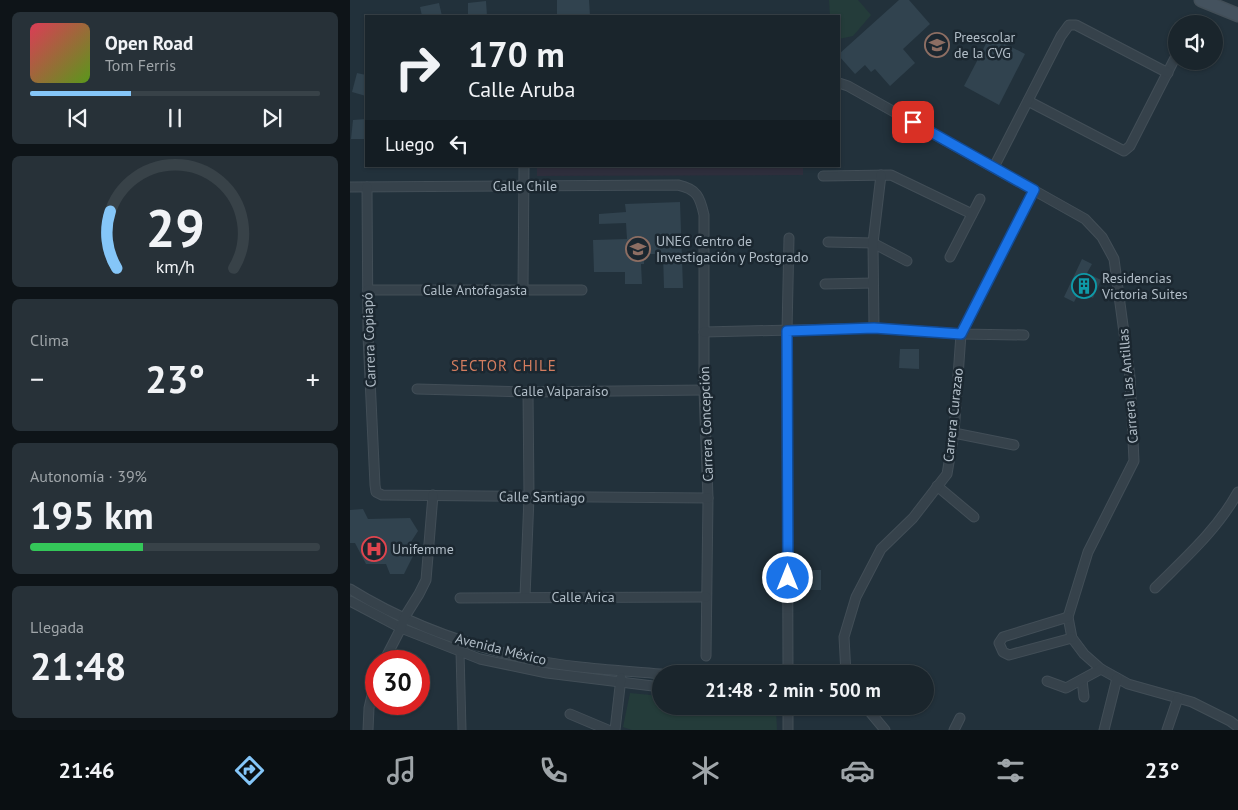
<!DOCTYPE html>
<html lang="es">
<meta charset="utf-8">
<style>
:root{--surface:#1a252c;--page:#273138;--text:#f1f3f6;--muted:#9fa5a9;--line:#384248;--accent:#85c6f8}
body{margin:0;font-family:"PT Sans",sans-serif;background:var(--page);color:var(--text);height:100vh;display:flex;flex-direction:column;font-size:19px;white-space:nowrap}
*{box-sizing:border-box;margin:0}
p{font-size:16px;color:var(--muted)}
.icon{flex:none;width:28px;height:28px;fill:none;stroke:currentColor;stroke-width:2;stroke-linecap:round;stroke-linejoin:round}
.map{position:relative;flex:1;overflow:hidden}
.drawer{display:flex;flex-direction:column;gap:12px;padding:12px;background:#0e1418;width:350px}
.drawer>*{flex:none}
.top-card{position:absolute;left:15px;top:15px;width:475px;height:152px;border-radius:0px;box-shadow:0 1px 4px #0004,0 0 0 1px var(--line);background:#1a252c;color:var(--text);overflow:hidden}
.controls{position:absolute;left:818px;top:15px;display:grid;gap:10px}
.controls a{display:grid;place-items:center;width:55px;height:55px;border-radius:50%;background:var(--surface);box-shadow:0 1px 4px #0004,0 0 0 1px var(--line);font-size:25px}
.speed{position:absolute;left:15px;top:650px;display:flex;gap:10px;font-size:25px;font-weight:700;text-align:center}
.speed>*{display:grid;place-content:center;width:65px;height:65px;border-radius:50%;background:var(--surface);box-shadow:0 1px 4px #0004,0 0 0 1px var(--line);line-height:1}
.speed .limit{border:8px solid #d22;background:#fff;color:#111}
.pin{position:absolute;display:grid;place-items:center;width:42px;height:42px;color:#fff;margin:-21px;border-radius:10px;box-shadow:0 2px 8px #0006}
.me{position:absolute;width:55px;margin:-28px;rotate:0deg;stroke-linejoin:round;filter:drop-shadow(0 0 4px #0008)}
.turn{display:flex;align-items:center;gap:18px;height:105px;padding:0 20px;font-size:22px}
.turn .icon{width:65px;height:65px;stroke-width:2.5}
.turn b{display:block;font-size:35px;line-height:42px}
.then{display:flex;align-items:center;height:48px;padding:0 20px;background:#0003;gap:10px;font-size:19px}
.big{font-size:38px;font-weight:700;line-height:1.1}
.drawer .tile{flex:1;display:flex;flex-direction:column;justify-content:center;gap:8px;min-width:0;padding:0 18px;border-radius:8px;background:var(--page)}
.drawer .dial{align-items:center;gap:0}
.dial svg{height:130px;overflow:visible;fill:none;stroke:var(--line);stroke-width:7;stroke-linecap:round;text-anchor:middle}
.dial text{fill:var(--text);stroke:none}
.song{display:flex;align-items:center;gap:15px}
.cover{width:60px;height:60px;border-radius:8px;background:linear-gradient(135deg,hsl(350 70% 55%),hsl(90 70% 35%))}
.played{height:5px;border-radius:2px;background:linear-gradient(90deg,var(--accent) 35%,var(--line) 35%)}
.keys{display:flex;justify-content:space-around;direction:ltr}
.heat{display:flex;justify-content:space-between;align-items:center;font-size:28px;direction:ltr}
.charge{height:8px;border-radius:4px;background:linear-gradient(90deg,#34c759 39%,var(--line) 0)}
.trip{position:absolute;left:302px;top:665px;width:282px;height:50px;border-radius:25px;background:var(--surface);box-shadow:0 1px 4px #0004,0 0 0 1px var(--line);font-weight:700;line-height:50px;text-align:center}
.dock{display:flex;height:80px;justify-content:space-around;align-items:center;background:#0a0f12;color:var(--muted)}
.dock .icon{width:35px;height:35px}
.dock .current{color:var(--accent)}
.dock b{font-size:22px;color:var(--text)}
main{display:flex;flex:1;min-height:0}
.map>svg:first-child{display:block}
.medical{fill:#2e2e3c}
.green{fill:#243c3a}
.building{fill:#31434f}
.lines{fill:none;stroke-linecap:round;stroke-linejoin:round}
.pedestrian-casing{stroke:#424e57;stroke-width:9}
.minor-casing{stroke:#424e57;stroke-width:11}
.secondary-casing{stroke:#424e57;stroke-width:15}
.pedestrian{stroke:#36424b;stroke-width:7}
.minor{stroke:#36424b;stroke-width:9}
.secondary{stroke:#44525e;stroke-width:12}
.route-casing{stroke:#114b97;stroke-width:12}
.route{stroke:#1a73e8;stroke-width:9}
.labels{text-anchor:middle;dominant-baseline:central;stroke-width:5;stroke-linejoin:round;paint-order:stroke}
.poi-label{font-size:14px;fill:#b1bdc7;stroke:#1b2730;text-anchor:start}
.street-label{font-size:14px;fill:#b1bdc7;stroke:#1b2730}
.neighbourhood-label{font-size:15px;letter-spacing:1px;fill:#d47d5f;stroke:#1b2730}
</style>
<main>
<section class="drawer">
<div class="tile">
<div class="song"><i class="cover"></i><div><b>Open Road</b><p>Tom Ferris</p></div></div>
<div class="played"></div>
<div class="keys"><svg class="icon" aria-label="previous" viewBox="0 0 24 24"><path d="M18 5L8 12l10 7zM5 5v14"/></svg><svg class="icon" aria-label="pause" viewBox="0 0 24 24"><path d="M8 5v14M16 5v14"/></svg><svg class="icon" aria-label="next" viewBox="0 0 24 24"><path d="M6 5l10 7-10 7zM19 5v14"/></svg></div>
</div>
<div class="tile dial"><svg viewBox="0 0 100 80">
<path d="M14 69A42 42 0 1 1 86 69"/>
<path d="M14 69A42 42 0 0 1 10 34" stroke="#85c6f8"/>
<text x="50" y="56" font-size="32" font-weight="700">29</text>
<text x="50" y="72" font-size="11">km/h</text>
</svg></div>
<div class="tile"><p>Clima</p>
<div class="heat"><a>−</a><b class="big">23°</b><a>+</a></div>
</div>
<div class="tile"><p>Autonomía · 39%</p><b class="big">195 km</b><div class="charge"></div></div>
<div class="tile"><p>Llegada</p><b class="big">21:48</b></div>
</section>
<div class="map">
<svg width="888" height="730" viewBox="0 0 888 730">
<rect width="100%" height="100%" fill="#22313b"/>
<!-- medical -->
<polygon class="medical" points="187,166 453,166 453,175 187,176"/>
<!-- green -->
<g class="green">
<polygon points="479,0 508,0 521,15 503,36 489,39 489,16 480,16"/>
<polygon points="280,693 311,696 311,706 398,706 426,709 427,730 282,730 273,727"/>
</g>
<!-- building -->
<g class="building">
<polygon points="207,0 239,0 240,16 207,16"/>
<polygon points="549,0 559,0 580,24 553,49 565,63 540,86 525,69 521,72 515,65 505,74 489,56 489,54"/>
<polygon points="136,1 137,16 118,16 118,3"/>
<polygon points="89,3 92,16 72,16 70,7"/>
<polygon points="640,36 675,54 649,105 614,86"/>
<polygon points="7,73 16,75 16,96 2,92"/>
<polygon points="16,119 16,139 1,139 3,120"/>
<polygon points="330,202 333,288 314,288 313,254 294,254 294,264 291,264 292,284 275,284 275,272 244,272 243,240 277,239 276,223 249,224 249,214 276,212 275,204"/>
<polygon points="732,259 742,264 737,273 751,280 743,298 729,292 724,302 714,297"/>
<polygon points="550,349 569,349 569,369 549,368"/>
<polygon points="13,509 18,519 60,518 68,531 59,545 63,556 54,574 40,574 36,564 16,564 5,543 0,543 0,510"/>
<rect x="453" y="570" width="18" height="20"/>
</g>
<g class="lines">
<defs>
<polyline id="pedestrian" points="110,651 112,730"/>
<g id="minor">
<polyline points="489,83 498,86 735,219 752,237 764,259 780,377 784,461 738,552 718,617 722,638 734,654 751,669 778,684 842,702 880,721 888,727"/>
<polyline points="678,101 774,151 780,146 826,56"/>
<polyline points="644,167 711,36 719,25 726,25 818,73"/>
<polyline points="473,176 541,175 622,214"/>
<path d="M0,187l328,-2c19,4 22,12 26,30v175l4,108 -2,158"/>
<polyline points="17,187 18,336 25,485 26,492 32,495 358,498"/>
<polyline points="478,242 523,243 557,261"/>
<polyline points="600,257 630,199"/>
<polyline points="475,284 523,283"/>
<polyline points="18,290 232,290"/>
<polyline points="173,290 174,166"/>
<polyline points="524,328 523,243 531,175"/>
<polyline points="354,332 524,328 611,334 674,335"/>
<polyline points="67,389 178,392 354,390"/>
<polyline points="604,433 664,445"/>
<polyline points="587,486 624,517"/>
<path d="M805,588c30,-30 62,-58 83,-96"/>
<path d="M0,589c53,33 113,55 174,69 44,10 92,12 137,16"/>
<polyline points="175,597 179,497 178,392"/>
<polyline points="110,598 356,597"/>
<polyline points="0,601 51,628 130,659 197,673 311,687"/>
<polyline points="718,617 653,637 649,643 653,652 659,655 722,638"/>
<polyline points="34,661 51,628 54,618 69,594 76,580 83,495"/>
<polyline points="438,674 437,331 439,238"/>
<polyline points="496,674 494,637 506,597 531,549 563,518 597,474 604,433 611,334 684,190"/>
<polyline points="732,680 734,697"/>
<polyline points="697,681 716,688 751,669"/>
<polyline points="438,706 438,730"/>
<polyline points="515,706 535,730"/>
<polyline points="220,714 258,730"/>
<polyline points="18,730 19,708 26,678"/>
<polyline points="265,730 271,678"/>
<polyline points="604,730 610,718"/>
<polyline points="754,730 767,678"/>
<polyline points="817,730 828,698"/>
</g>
<polyline id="secondary" points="851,0 888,15"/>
</defs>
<!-- pedestrian casing -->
<use href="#pedestrian" class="pedestrian-casing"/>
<!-- minor casing -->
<use href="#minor" class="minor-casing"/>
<!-- secondary casing -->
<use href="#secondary" class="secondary-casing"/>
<!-- pedestrian -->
<use href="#pedestrian" class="pedestrian"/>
<!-- minor -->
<use href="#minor" class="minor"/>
<!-- secondary -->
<use href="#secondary" class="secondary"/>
</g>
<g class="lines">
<defs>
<polyline id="route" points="438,578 437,331 524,328 611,334 684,190 563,122"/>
</defs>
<!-- route casing -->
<use href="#route" class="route-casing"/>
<!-- route -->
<use href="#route" class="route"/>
</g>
<!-- icons -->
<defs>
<symbol id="school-ring" viewBox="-11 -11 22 22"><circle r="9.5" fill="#1b2730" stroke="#8d6e63" stroke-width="1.5"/><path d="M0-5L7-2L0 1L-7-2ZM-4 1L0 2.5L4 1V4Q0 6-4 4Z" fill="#8d6e63"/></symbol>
<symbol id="university-ring" viewBox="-11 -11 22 22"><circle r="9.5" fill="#1b2730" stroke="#8d6e63" stroke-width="1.5"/><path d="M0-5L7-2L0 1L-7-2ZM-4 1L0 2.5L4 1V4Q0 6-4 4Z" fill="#8d6e63"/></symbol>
<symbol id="building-ring" viewBox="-11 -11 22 22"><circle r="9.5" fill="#1b2730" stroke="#0f9aa8" stroke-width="1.5"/><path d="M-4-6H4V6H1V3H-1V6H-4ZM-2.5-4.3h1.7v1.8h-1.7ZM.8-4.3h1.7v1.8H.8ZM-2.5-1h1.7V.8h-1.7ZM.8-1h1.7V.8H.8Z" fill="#0f9aa8"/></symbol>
<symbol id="hospital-ring" viewBox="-11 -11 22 22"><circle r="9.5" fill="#1b2730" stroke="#e0444e" stroke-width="1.5"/><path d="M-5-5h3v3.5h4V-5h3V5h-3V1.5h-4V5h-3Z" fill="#e0444e"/></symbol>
</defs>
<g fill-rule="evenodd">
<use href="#school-ring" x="573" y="31" width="28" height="28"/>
<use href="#university-ring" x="274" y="235" width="28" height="28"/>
<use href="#building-ring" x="720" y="272" width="28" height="28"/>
<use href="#hospital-ring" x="10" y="535" width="28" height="28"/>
</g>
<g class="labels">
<!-- poi labels -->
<g class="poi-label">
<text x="604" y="37">Preescolar<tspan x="604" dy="16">de la CVG</tspan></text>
<text x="306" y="241">UNEG Centro de<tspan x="306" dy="16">Investigación y Postgrado</tspan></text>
<text x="752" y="278">Residencias<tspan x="752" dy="16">Victoria Suites</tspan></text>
<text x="42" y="549">Unifemme</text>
</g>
<!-- street labels -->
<g class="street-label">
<text x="175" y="186">Calle Chile</text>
<text x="125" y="290">Calle Antofagasta</text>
<text transform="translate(19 340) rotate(-92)">Carrera Copiapó</text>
<text transform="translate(778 386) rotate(-95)">Carrera Las Antillas</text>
<text x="211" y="391">Calle Valparaíso</text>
<text transform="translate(603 415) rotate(-84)">Carrera Curazao</text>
<text transform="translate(356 424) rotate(-92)">Carrera Concepción</text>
<text transform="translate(192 497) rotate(1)">Calle Santiago</text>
<text x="233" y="597">Calle Arica</text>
<text transform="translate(151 649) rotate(14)">Avenida México</text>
</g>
<!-- neighbourhood labels -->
<g class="neighbourhood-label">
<text x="154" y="365">SECTOR CHILE</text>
</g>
</g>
</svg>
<div class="controls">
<a><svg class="icon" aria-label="sound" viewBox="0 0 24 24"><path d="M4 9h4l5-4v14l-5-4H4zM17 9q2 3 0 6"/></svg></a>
</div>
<div class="speed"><div class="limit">30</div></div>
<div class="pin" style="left:563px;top:122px;background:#d93025"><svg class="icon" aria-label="arrive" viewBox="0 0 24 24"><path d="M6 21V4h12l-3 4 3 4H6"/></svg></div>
<svg class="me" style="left:438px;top:578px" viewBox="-20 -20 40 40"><circle r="17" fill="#1a73e8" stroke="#fff" stroke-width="3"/><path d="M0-11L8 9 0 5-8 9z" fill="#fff"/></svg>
<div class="trip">21:48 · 2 min · 500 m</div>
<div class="top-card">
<div class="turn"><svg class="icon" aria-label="right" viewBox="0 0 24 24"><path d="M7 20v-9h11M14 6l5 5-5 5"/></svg><div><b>170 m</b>Calle Aruba</div></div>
<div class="then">Luego<svg class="icon" aria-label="left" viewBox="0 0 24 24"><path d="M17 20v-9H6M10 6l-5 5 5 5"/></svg></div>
</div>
</div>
</main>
<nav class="dock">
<b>21:46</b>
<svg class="icon current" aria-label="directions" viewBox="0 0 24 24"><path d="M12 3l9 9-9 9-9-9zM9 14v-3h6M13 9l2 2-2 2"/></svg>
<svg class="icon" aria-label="music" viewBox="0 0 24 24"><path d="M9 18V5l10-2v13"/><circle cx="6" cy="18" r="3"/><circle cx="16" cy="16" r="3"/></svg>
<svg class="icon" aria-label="phone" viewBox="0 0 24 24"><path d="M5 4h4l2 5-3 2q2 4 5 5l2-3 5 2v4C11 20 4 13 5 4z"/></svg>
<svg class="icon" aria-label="climate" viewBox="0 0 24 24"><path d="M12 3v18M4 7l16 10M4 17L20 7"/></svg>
<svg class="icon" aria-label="car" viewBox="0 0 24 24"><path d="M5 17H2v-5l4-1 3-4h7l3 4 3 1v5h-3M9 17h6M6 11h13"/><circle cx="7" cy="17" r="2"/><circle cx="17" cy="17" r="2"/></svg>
<svg class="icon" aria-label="filters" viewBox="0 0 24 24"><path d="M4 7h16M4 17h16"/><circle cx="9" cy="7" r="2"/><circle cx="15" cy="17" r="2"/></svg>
<b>23°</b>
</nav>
